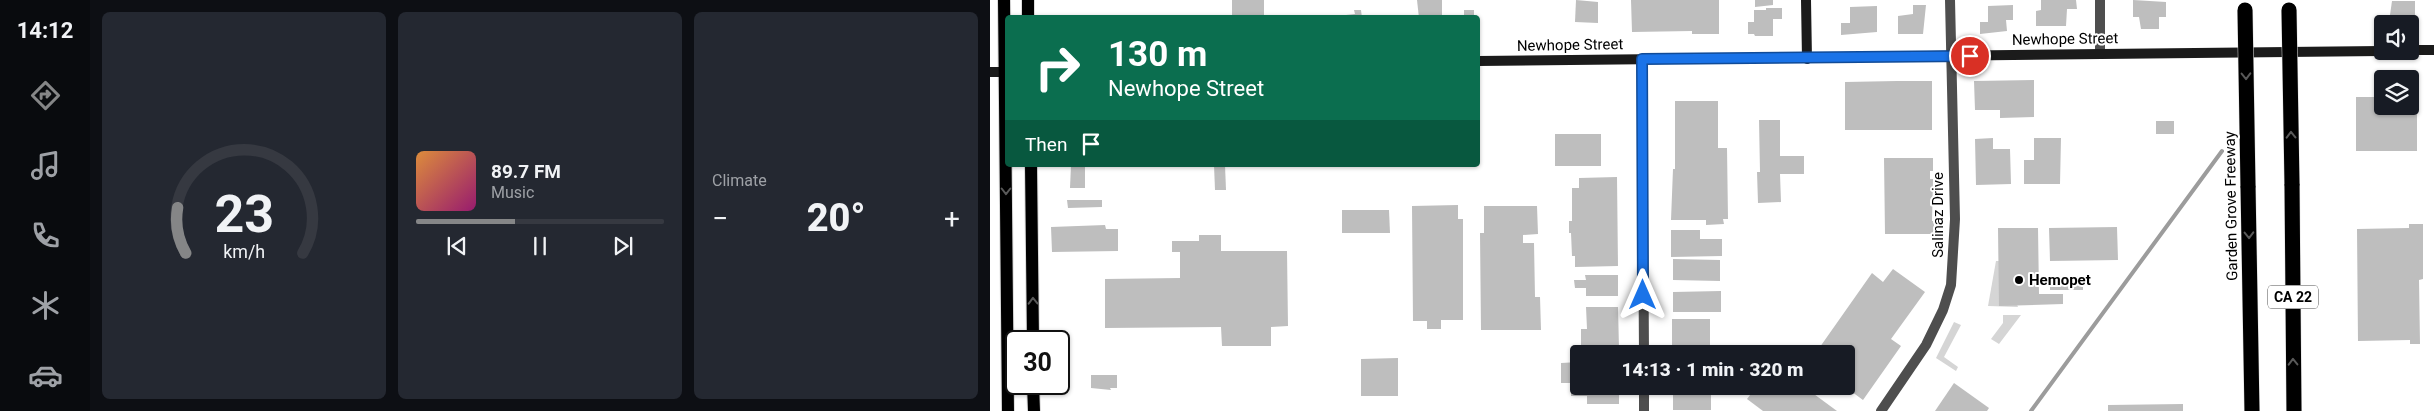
<!DOCTYPE html>
<meta charset="utf-8">
<style>
:root{--surface:#171b24;--page:#242831;--text:#f1f3f6;--muted:#9ea1a6;--line:#363941;--accent:#858687}
body{margin:0;font-family:Roboto,sans-serif;background:var(--page);color:var(--text);height:100vh;display:flex;flex-direction:column;font-size:19px;white-space:nowrap}
*{box-sizing:border-box;margin:0}
p{font-size:16px;color:var(--muted)}
.icon{flex:none;width:28px;height:28px;fill:none;stroke:currentColor;stroke-width:2;stroke-linecap:round;stroke-linejoin:round}
.map{position:relative;flex:1;overflow:hidden}
.sheet{display:flex;flex-direction:column;gap:12px;padding:12px;background:#0d0f14;width:900px}
.sheet>*{flex:none}
.top-card{position:absolute;left:15px;top:15px;width:475px;height:152px;border-radius:5px;box-shadow:0 1px 4px #0004;background:#0b6e4f;color:#fff;overflow:hidden}
.controls{position:absolute;left:1384px;top:15px;display:grid;gap:10px}
.controls a{display:grid;place-items:center;width:45px;height:45px;border-radius:5px;background:var(--surface);box-shadow:0 1px 4px #0004;font-size:25px}
.speed{position:absolute;left:15px;top:330px;display:flex;gap:10px;font-size:25px;font-weight:700;text-align:center}
.speed>*{display:grid;place-content:center;width:65px;height:65px;border-radius:50%;background:var(--surface);box-shadow:0 1px 4px #0004;line-height:1}
.speed .limit{border:2px solid #111;border-radius:8px;background:#fff;color:#111}
.pin{position:absolute;display:grid;place-items:center;width:42px;height:42px;color:#fff;margin:-21px;border:2px solid #fff;border-radius:50%;box-shadow:0 1px 5px #0007}
.me{position:absolute;width:55px;margin:-28px;rotate:0deg;stroke-linejoin:round;filter:drop-shadow(0 0 4px #0008)}
.turn{display:flex;align-items:center;gap:18px;height:105px;padding:0 20px;font-size:22px}
.turn .icon{width:65px;height:65px;stroke-width:2.5}
.turn b{display:block;font-size:35px;line-height:42px}
.then{display:flex;align-items:center;height:48px;padding:0 20px;background:#0003;gap:10px;font-size:19px}
.big{font-size:38px;font-weight:800;line-height:1.1}
.sheet .widget{flex:1;display:flex;flex-direction:column;justify-content:center;gap:8px;min-width:0;padding:0 18px;border-radius:8px;background:var(--page)}
.sheet .dial{align-items:center;gap:0}
.dial svg{height:130px;overflow:visible;fill:none;stroke:var(--line);stroke-width:7;stroke-linecap:round;text-anchor:middle}
.dial text{fill:var(--text);stroke:none}
.song{display:flex;align-items:center;gap:15px}
.cover{width:60px;height:60px;border-radius:8px;background:linear-gradient(135deg,hsl(30 70% 55%),hsl(320 70% 35%))}
.played{height:5px;border-radius:2px;background:linear-gradient(90deg,var(--accent) 40%,var(--line) 40%)}
.keys{display:flex;justify-content:space-around;direction:ltr}
.heat{display:flex;justify-content:space-between;align-items:center;font-size:28px;direction:ltr}
.sheet .tiles{flex:1;display:grid;gap:12px;grid-template-columns:repeat(3,1fr)}
.trip{position:absolute;left:580px;top:345px;width:285px;height:50px;border-radius:5px;background:var(--surface);box-shadow:0 1px 4px #0004;font-weight:800;line-height:50px;text-align:center}
main{display:flex;flex:1;min-height:0}
.dock{display:flex;flex-direction:column;width:90px;justify-content:space-around;align-items:center;background:#090b0e;color:var(--muted)}
.dock .icon{width:35px;height:35px}
.dock .selected{color:var(--accent)}
.dock b{font-size:22px;color:var(--text)}
.map>svg:first-child{display:block}
.green{fill:#d5d5d5}
.lines{fill:none;stroke-linecap:round;stroke-linejoin:round}
.stream{stroke:#9c9c9c;stroke-width:4}
.building{fill:#bebebe}
.primary-casing{stroke:#dbdbdb;stroke-width:14}
.highway-casing{stroke:#dbdbdb;stroke-width:16}
.street{stroke:#4e4e4e;stroke-width:10}
.secondary{stroke:#1b1b1b;stroke-width:10}
.primary{stroke:#000;stroke-width:12}
.highway{stroke:#000;stroke-width:15}
.highway-bridge-casing{stroke:#dbdbdb;stroke-width:16;stroke-linecap:butt}
.highway-bridge{stroke:#000;stroke-width:15}
.oneway{stroke:#595959}
.route-casing{stroke:#114b97;stroke-width:12}
.route{stroke:#1a73e8;stroke-width:9}
.poi-dot{fill:#000;stroke:#fff;stroke-width:2}
.labels{text-anchor:middle;dominant-baseline:central;stroke-width:4;stroke-linejoin:round;paint-order:stroke}
.shield{fill:#fff;stroke:#4c4c4c;stroke-width:1}
.shield-label{font-size:14px;font-weight:bold;fill:#000}
.street-label{font-size:15px;fill:#000;stroke:#fff}
.poi-label{font-size:15px;font-weight:bold;fill:#000;stroke:#fff;text-anchor:start}
</style>
<main>
<nav class="dock">
<b>14:12</b>
<svg class="icon selected" aria-label="directions" viewBox="0 0 24 24"><path d="M12 3l9 9-9 9-9-9zM9 14v-3h6M13 9l2 2-2 2"/></svg>
<svg class="icon" aria-label="music" viewBox="0 0 24 24"><path d="M9 18V5l10-2v13"/><circle cx="6" cy="18" r="3"/><circle cx="16" cy="16" r="3"/></svg>
<svg class="icon" aria-label="phone" viewBox="0 0 24 24"><path d="M5 4h4l2 5-3 2q2 4 5 5l2-3 5 2v4C11 20 4 13 5 4z"/></svg>
<svg class="icon" aria-label="climate" viewBox="0 0 24 24"><path d="M12 3v18M4 7l16 10M4 17L20 7"/></svg>
<svg class="icon" aria-label="car" viewBox="0 0 24 24"><path d="M5 17H2v-5l4-1 3-4h7l3 4 3 1v5h-3M9 17h6M6 11h13"/><circle cx="7" cy="17" r="2"/><circle cx="17" cy="17" r="2"/></svg>
</nav>
<section class="sheet">
<div class="tiles">
<div class="widget dial"><svg viewBox="0 0 100 80">
<path d="M14 69A42 42 0 1 1 86 69"/>
<path d="M14 69A42 42 0 0 1 9 41" stroke="#858687"/>
<text x="50" y="56" font-size="32" font-weight="700">23</text>
<text x="50" y="72" font-size="11">km/h</text>
</svg></div>
<div class="widget">
<div class="song"><i class="cover"></i><div><b>89.7 FM</b><p>Music</p></div></div>
<div class="played"></div>
<div class="keys"><svg class="icon" aria-label="previous" viewBox="0 0 24 24"><path d="M18 5L8 12l10 7zM5 5v14"/></svg><svg class="icon" aria-label="pause" viewBox="0 0 24 24"><path d="M8 5v14M16 5v14"/></svg><svg class="icon" aria-label="next" viewBox="0 0 24 24"><path d="M6 5l10 7-10 7zM19 5v14"/></svg></div>
</div>
<div class="widget"><p>Climate</p>
<div class="heat"><a>−</a><b class="big">20°</b><a>+</a></div>
</div>
</div>
</section>
<div class="map">
<svg width="1444" height="411" viewBox="0 0 1444 411">
<rect width="100%" height="100%" fill="#fff"/>
<!-- green -->
<g class="green">
<polygon points="1006,261 1009,261 1028,307 998,306"/>
<polygon points="1013,315 1031,315 1009,344 1001,339 1013,323"/>
<polygon points="964,322 971,325 954,357 968,367 966,371 946,358"/>
</g>
<g class="lines">
<!-- stream -->
<polyline class="stream" points="1041,411 1232,151"/>
</g>
<!-- building -->
<g class="building">
<rect x="242" y="0" width="32" height="18"/>
<polygon points="427,0 452,0 452,18 429,18"/>
<polygon points="586,0 608,2 608,23 585,22"/>
<polygon points="641,0 729,0 729,34 702,34 702,31 642,32"/>
<polygon points="765,0 783,0 783,5 765,7"/>
<polygon points="1051,0 1086,0 1087,9 1077,9 1076,26 1046,26 1046,11 1051,10"/>
<polygon points="1143,0 1176,2 1176,17 1169,17 1169,29 1151,29 1149,17 1143,17"/>
<polygon points="1402,1 1425,1 1425,21 1399,22"/>
<polygon points="923,5 936,5 933,34 908,34 908,16 923,14"/>
<polygon points="1023,5 1023,20 1016,20 1017,31 990,34 990,22 998,22 998,6"/>
<polygon points="887,6 887,32 851,35 851,23 860,23 860,7"/>
<polygon points="776,8 792,8 792,19 783,19 783,36 765,36 764,34 758,34 758,22 764,22 764,10 776,10"/>
<polygon points="364,10 371,10 372,18 356,18 356,15 365,14"/>
<rect x="474" y="10" width="10" height="8"/>
<polygon points="1044,80 1044,117 1010,118 1010,110 985,110 984,81"/>
<polygon points="907,81 942,81 942,130 855,130 855,82"/>
<polygon points="1366,97 1392,97 1392,106 1420,106 1420,97 1427,97 1427,151 1366,151"/>
<polygon points="685,101 728,101 728,148 737,148 738,219 733,219 734,224 716,225 716,220 681,220 683,169 685,169"/>
<polygon points="769,120 790,120 790,156 814,156 814,174 790,174 791,202 768,203 767,172 770,172"/>
<rect x="1166" y="121" width="18" height="13"/>
<rect x="565" y="134" width="46" height="32"/>
<polygon points="1003,138 1003,149 1020,149 1021,184 986,185 985,139"/>
<polygon points="1044,138 1071,138 1070,184 1034,184 1034,160 1044,160"/>
<polygon points="894,158 943,158 943,171 940,171 940,179 943,179 942,221 944,221 944,234 895,234"/>
<polygon points="81,165 95,165 95,188 80,188"/>
<polygon points="224,165 235,165 236,190 225,190"/>
<polygon points="627,177 628,266 585,267 585,256 582,256 581,233 579,233 579,221 582,221 582,188 589,188 589,178"/>
<polygon points="77,200 112,200 112,207 78,208"/>
<polygon points="468,205 468,219 473,219 473,320 451,320 451,329 437,329 437,321 423,321 422,206"/>
<polygon points="494,206 547,206 548,234 533,235 533,243 544,243 545,297 550,297 551,330 491,330 490,233 494,233"/>
<polygon points="352,210 399,210 400,233 352,233"/>
<polygon points="1419,224 1433,224 1433,279 1429,280 1430,344 1420,344 1420,340 1368,341 1367,229 1419,228"/>
<polygon points="115,225 116,229 128,229 128,251 62,252 61,227"/>
<polygon points="1127,227 1128,260 1060,261 1059,228"/>
<polygon points="1008,228 1048,228 1049,294 1073,294 1073,304 1009,306"/>
<polygon points="681,230 710,230 710,239 732,239 732,256 681,257"/>
<polygon points="209,235 231,235 231,251 297,251 298,326 281,327 281,346 232,346 231,327 115,328 115,279 190,278 190,252 182,252 182,241 209,241"/>
<polygon points="683,259 730,260 730,281 683,280"/>
<polygon points="903,269 935,292 901,339 911,346 873,400 854,386 856,386 856,354 825,354 882,273 893,282"/>
<polygon points="595,275 628,275 628,296 596,296 596,288 585,288 584,280 596,280"/>
<polygon points="1093,276 1093,290 1060,290 1060,277"/>
<polygon points="731,291 731,312 683,312 683,292"/>
<polygon points="596,307 628,307 629,349 591,349 591,329 597,329"/>
<rect x="682" y="319" width="38" height="35"/>
<polygon points="408,358 408,396 371,396 371,359"/>
<polygon points="589,362 589,386 629,386 629,404 597,404 597,396 581,396 581,383 571,383 571,363"/>
<polygon points="101,375 127,375 127,388 120,388 121,390 101,388"/>
<polygon points="964,383 999,408 997,411 945,411"/>
<rect x="683" y="386" width="38" height="24"/>
<polygon points="767,386 813,386 847,411 773,411 757,399"/>
<polygon points="1193,404 1193,411 1118,411 1118,405"/>
</g>
<g class="lines">
<defs>
<g id="primary">
<polyline points="14,0 18,411"/>
<polyline points="38,0 38,18"/>
<polyline points="41,165 43,341"/>
<polyline points="43,384 44,411"/>
</g>
<g id="highway">
<polyline points="1302,184 1304,411"/>
<polyline points="1258,186 1262,411"/>
</g>
</defs>
<!-- primary casing -->
<use href="#primary" class="primary-casing"/>
<!-- highway casing -->
<use href="#highway" class="highway-casing"/>
<!-- street -->
<g class="street">
<polyline points="1110,0 1110,53"/>
<polyline points="652,59 654,354"/>
<polyline points="654,386 654,411"/>
<polyline points="891,411 936,345 953,310 961,285 965,219 960,0"/>
</g>
<!-- secondary -->
<g class="secondary">
<polyline points="816,0 817,59"/>
<polyline points="1420,50 1444,50"/>
<polyline points="488,61 1392,51"/>
<polyline points="0,72 18,72"/>
</g>
<!-- primary -->
<use href="#primary" class="primary"/>
<!-- highway -->
<use href="#highway" class="highway"/>
<defs>
<g id="highway-bridge">
<polyline points="1255,10 1258,186"/>
<polyline points="1299,10 1302,184"/>
</g>
</defs>
<!-- highway-bridge casing -->
<use href="#highway-bridge" class="highway-bridge-casing"/>
<!-- highway-bridge -->
<use href="#highway-bridge" class="highway-bridge"/>
</g>
<!-- one-way arrows -->
<defs><path id="oneway-chevron" d="M-2-3.5L2.5 0L-2 3.5" fill="none" stroke-width="1.6" stroke-linecap="round" stroke-linejoin="round" transform="scale(1.25)"/></defs>
<g class="oneway">
<use href="#oneway-chevron" transform="translate(1256 76) rotate(89)"/>
<use href="#oneway-chevron" transform="translate(1301 135) rotate(-91)"/>
<use href="#oneway-chevron" transform="translate(16 191) rotate(90)"/>
<use href="#oneway-chevron" transform="translate(1259 235) rotate(89)"/>
<use href="#oneway-chevron" transform="translate(43 301) rotate(-91)"/>
<use href="#oneway-chevron" transform="translate(1303 362) rotate(-91)"/>
</g>
<g class="lines">
<defs>
<polyline id="route" points="653,295 652,59 980,56"/>
</defs>
<!-- route casing -->
<use href="#route" class="route-casing"/>
<!-- route -->
<use href="#route" class="route"/>
</g>
<!-- markers -->
<circle class="poi-dot" cx="1029" cy="280" r="5"/>
<g class="labels">
<!-- shield labels -->
<rect class="shield" x="1278" y="285.5" width="50" height="23" rx="4"/>
<g class="shield-label">
<text x="1303" y="297">CA 22</text>
</g>
<!-- street labels -->
<g class="street-label">
<text transform="translate(1075 39) rotate(-1)">Newhope Street</text>
<text transform="translate(580 45) rotate(-1)">Newhope Street</text>
<text transform="translate(1241 206) rotate(-91)">Garden Grove Freeway</text>
<text transform="translate(948 215) rotate(-90)">Salinaz Drive</text>
</g>
<!-- poi labels -->
<g class="poi-label">
<text x="1039" y="280">Hemopet</text>
</g>
</g>
</svg>
<div class="controls">
<a><svg class="icon" aria-label="sound" viewBox="0 0 24 24"><path d="M4 9h4l5-4v14l-5-4H4zM17 9q2 3 0 6"/></svg></a>
<a><svg class="icon" aria-label="layers" viewBox="0 0 24 24"><path d="M12 4l9 5-9 5-9-5zM3 14l9 5 9-5"/></svg></a>
</div>
<div class="speed"><div class="limit">30</div></div>
<div class="pin" style="left:980px;top:56px;background:#d93025"><svg class="icon" aria-label="arrive" viewBox="0 0 24 24"><path d="M6 21V4h12l-3 4 3 4H6"/></svg></div>
<svg class="me" style="left:653px;top:295px" viewBox="-20 -20 40 40"><path d="M0-17L14 15 0 8-14 15z" fill="#1a73e8" stroke="#fff" stroke-width="4"/></svg>
<div class="trip">14:13 · 1 min · 320 m</div>
<div class="top-card">
<div class="turn"><svg class="icon" aria-label="right" viewBox="0 0 24 24"><path d="M7 20v-9h11M14 6l5 5-5 5"/></svg><div><b>130 m</b>Newhope Street</div></div>
<div class="then">Then<svg class="icon" aria-label="arrive" viewBox="0 0 24 24"><path d="M6 21V4h12l-3 4 3 4H6"/></svg></div>
</div>
</div>
</main>
